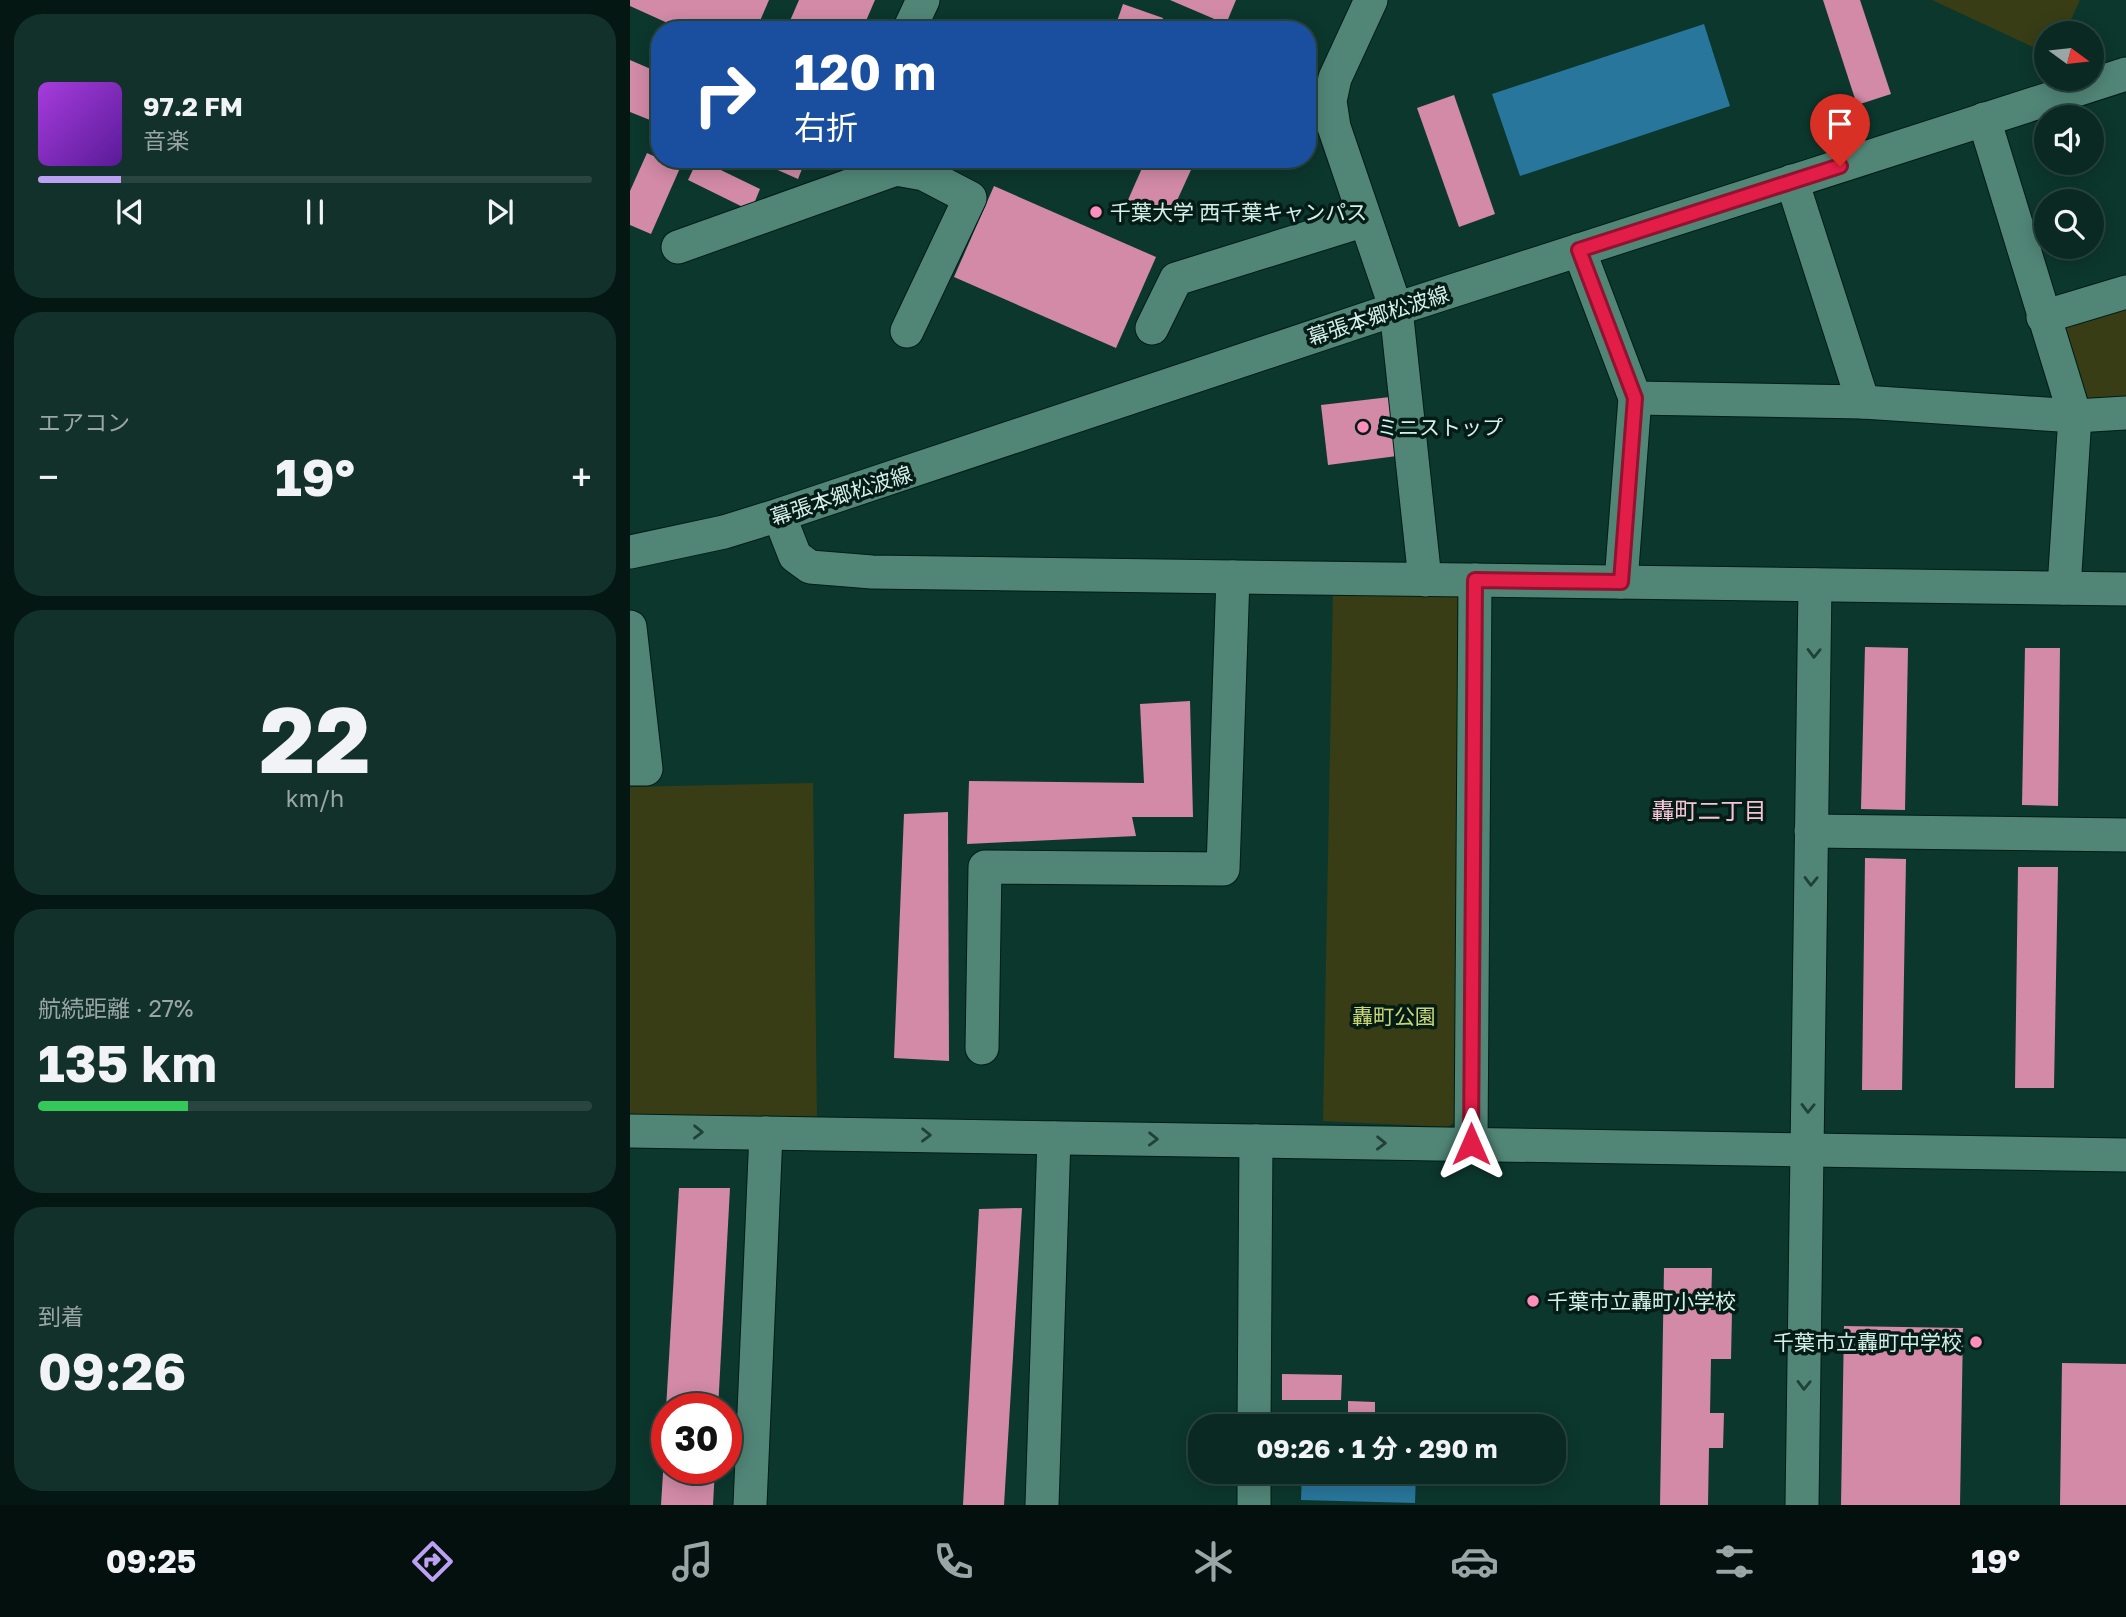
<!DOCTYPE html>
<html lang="ja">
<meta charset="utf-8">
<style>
:root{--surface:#092922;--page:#12312a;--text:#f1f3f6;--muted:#99a6a5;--line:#294540;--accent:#bca0f2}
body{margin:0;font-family:"Golos Text","Noto Sans JP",sans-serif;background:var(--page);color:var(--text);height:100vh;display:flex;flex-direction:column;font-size:26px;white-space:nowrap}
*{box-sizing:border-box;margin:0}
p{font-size:23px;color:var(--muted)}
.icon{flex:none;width:38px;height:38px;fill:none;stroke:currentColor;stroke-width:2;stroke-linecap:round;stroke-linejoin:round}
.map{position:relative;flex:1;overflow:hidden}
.panel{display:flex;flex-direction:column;gap:14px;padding:14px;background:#051713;width:630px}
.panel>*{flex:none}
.banner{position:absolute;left:21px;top:21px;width:665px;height:147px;border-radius:28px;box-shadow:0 4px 18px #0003,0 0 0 2px var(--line);background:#1a4fa0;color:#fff;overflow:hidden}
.needle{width:46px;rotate:105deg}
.fabs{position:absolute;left:1404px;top:21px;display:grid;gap:14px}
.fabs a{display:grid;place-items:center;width:70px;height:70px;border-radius:50%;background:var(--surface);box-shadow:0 4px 18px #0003,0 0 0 2px var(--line);font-size:35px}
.speed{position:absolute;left:21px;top:1393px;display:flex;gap:14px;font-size:35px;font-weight:700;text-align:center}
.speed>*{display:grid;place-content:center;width:91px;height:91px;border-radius:50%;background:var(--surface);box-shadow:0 4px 18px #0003,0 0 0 2px var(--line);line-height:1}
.speed .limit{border:10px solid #d22;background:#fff;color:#111}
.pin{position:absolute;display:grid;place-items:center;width:60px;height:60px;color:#fff;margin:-72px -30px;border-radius:50% 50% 50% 0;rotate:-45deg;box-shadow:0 0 7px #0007}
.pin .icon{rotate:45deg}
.me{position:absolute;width:77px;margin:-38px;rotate:0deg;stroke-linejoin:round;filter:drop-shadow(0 0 5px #0008)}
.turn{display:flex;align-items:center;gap:24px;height:147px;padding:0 28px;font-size:32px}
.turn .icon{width:91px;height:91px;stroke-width:2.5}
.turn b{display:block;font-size:49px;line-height:60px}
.big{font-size:52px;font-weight:700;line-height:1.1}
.panel .widget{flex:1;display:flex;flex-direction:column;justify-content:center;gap:10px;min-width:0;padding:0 24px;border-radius:28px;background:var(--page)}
.panel .dial{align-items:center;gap:0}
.dial b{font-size:91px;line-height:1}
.song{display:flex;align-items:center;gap:21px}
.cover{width:84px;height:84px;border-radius:10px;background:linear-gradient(135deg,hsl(280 70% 55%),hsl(270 70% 35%))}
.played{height:7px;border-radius:4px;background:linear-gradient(90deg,var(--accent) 15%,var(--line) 15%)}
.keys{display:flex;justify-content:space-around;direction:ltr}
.heat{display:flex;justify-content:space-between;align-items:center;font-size:38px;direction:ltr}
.charge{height:10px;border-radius:5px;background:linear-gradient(90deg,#34c759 27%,var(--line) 0)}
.trip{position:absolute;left:558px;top:1414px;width:378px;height:70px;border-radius:28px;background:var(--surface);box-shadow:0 4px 18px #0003,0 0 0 2px var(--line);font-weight:700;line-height:70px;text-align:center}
.tab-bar{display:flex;height:112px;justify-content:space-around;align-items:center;background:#04100e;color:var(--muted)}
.tab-bar .icon{width:49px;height:49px}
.tab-bar .on{color:var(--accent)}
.tab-bar b{font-size:32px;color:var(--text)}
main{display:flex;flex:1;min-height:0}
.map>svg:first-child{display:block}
.green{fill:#393d15}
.water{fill:#29769c}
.building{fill:#d28aa6}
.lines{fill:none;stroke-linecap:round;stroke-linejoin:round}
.minor-casing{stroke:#011c16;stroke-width:35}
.minor{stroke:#518677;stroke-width:33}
.oneway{stroke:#204138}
.route-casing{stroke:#92132f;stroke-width:18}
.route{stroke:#e11d48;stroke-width:12}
.poi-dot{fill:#fe8ebc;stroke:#051c16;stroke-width:2.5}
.labels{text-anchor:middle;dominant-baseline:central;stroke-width:7;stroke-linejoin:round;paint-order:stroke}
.poi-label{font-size:21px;fill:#d5f0e8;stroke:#051c16;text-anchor:start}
.street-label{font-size:21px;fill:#d5f0e8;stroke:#051c16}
.park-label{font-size:21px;fill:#cad673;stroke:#051c16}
.neighbourhood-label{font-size:23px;fill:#f5c4d6;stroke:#051c16}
</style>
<main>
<section class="panel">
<div class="widget">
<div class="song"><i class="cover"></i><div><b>97.2 FM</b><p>音楽</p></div></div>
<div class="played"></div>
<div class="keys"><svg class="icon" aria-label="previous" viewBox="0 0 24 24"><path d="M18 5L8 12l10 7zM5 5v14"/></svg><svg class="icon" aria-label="pause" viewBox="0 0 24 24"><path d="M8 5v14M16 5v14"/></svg><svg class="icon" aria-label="next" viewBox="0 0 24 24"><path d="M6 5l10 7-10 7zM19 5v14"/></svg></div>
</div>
<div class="widget"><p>エアコン</p>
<div class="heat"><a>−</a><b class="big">19°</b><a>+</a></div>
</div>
<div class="widget dial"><b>22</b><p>km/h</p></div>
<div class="widget"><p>航続距離 · 27%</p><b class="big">135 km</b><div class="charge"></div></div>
<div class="widget"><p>到着</p><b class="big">09:26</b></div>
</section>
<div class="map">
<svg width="1496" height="1505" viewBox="0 0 1496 1505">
<rect width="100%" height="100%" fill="#0c372d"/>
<!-- green -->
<g class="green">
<polygon points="1302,0 1450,0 1435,33 1416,33 1416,53"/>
<polygon points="1496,301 1496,398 1450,399 1425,324"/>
<polygon points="703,591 830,591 831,1118 818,1127 693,1121"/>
<polygon points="183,783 187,1122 0,1117 0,787"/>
</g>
<!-- water -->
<g class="water">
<polygon points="1074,24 1100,106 890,176 862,94"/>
<polygon points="672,1472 786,1472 785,1503 671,1500"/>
</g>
<!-- building -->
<g class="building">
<polygon points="0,0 139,0 126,30 53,30 0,6"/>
<polygon points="169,0 245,0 232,30 156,30"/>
<polygon points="540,0 606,0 596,24"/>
<polygon points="1193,0 1230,0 1261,94 1227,105"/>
<polygon points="493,4 533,18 529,30 484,30"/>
<polygon points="0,60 30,73 30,110 25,122 0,112"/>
<polygon points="824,95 865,214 829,227 787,108"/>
<polygon points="17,153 50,168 21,234 0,225 0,191"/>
<polygon points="68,159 130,189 121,211 58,180"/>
<polygon points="123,159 176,159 168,179"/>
<polygon points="516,159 566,159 539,218 498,200"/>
<polygon points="364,186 526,257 486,348 324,277"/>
<polygon points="760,397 767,456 698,465 691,405"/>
<polygon points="1235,647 1278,648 1275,810 1231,809"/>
<polygon points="1395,648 1430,648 1428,806 1392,805"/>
<polygon points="560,701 563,817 502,817 506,836 337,844 339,781 514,783 510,704"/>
<polygon points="318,812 319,1061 264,1058 274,814"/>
<polygon points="1235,858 1276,859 1272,1090 1232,1090"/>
<polygon points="1388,867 1428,867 1424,1088 1385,1088"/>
<polygon points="49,1188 100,1188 88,1409 36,1409"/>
<polygon points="392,1208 374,1505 333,1505 349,1209"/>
<polygon points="1034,1268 1082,1268 1081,1310 1102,1311 1101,1359 1081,1359 1080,1413 1094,1413 1093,1448 1079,1448 1078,1505 1030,1505"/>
<polygon points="1214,1326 1333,1328 1330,1505 1211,1505"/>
<polygon points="1432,1363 1496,1364 1496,1505 1430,1505"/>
<polygon points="652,1374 712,1375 711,1400 652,1400"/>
<polygon points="718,1401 745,1402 745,1426 718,1426"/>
<polygon points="35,1442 37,1442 37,1468 85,1468 83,1505 31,1505"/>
</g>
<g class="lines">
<defs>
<g id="minor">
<polyline points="741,0 705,78 700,101 704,127 766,309 795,580"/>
<polyline points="279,30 293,0"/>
<polyline points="1354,119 1445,416 1434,588"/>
<polyline points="1162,181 1233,402"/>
<polyline points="48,247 266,169 294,174 340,198 277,331"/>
<polyline points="949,250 1005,398 991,582"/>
<polyline points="1413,317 1496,292"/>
<polyline points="522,328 546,279 735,220"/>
<polyline points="1005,398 1233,402 1445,416 1496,413"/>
<polyline points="149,515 165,556 180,567 242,572 1496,589"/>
<polyline points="0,552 94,532 149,515 766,309 1496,74"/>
<polyline points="0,627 16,769 0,769"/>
<polyline points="1181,831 1496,835"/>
<polyline points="352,1048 355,867 593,869 603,577"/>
<polyline points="0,1131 1496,1155"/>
<polyline points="841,1144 845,580"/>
<polyline points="624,1426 626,1141"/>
<polyline points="120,1505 136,1133"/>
<polyline points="412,1505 424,1138"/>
<polyline points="624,1505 624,1472"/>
<polyline points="1172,1505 1185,585"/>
</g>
</defs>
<!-- minor casing -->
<use href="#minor" class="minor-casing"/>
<!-- minor -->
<use href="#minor" class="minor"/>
</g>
<!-- one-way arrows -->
<defs><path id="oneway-chevron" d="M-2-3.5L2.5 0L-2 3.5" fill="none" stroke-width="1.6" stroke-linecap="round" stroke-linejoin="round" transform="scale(1.75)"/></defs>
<g class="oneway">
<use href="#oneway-chevron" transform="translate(1184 653) rotate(91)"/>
<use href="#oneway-chevron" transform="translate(1181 881) rotate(91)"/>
<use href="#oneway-chevron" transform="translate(1178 1108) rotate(91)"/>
<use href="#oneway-chevron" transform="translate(68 1132) rotate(1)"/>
<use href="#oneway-chevron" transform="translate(296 1135) rotate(1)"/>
<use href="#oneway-chevron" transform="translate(523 1139) rotate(1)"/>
<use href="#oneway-chevron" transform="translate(751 1143) rotate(1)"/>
<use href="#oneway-chevron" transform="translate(1174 1385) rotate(91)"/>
</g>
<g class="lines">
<defs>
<polyline id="route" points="841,1144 845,580 991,582 1005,398 949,250 1210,166"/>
</defs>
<!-- route casing -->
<use href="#route" class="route-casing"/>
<!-- route -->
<use href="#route" class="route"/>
</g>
<!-- markers -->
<g class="poi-dot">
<circle cx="466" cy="212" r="7"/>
<circle cx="733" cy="427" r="7"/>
<circle cx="903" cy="1301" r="7"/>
<circle cx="1346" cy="1342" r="7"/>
</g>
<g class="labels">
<!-- poi labels -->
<g class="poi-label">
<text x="480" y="212">千葉大学 西千葉キャンパス</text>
<text x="747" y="427">ミニストップ</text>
<text x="917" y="1301">千葉市立轟町小学校</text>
<text x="1332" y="1342" text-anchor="end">千葉市立轟町中学校</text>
</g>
<!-- street labels -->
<g class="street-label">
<text transform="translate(748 315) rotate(-18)">幕張本郷松波線</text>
<text transform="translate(211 495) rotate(-18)">幕張本郷松波線</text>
</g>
<!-- park labels -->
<g class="park-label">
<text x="764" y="1016">轟町公園</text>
</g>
<!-- neighbourhood labels -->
<g class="neighbourhood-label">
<text x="1079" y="810">轟町二丁目</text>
</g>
</g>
</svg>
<div class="fabs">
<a><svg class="needle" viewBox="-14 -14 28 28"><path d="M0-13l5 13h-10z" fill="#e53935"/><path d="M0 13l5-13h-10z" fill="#99a6a5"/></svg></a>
<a><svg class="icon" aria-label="sound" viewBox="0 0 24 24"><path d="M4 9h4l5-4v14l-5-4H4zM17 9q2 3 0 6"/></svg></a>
<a><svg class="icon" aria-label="search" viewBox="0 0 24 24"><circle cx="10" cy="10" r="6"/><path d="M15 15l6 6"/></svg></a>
</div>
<div class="speed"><div class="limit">30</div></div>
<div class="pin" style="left:1210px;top:166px;background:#d93025"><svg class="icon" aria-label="arrive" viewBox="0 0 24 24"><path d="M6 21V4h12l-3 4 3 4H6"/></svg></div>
<svg class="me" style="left:841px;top:1144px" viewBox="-20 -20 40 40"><path d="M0-17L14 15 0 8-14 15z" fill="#e11d48" stroke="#fff" stroke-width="4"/></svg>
<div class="trip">09:26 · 1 分 · 290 m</div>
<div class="banner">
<div class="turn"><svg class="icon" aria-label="right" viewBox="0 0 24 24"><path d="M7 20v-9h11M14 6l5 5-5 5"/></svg><div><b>120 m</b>右折</div></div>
</div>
</div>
</main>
<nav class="tab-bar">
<b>09:25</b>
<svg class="icon on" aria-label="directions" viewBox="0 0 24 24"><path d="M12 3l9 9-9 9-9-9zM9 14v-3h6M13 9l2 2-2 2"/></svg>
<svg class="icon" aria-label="music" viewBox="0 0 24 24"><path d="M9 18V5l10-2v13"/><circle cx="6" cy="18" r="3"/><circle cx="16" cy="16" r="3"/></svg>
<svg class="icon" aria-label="phone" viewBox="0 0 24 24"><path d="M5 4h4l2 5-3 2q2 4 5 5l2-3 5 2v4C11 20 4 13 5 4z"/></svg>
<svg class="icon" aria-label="climate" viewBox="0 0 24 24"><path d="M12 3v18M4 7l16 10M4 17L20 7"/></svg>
<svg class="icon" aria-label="car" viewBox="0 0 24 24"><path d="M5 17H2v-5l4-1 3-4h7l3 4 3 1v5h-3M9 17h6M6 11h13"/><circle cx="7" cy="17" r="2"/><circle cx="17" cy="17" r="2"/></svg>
<svg class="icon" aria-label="filters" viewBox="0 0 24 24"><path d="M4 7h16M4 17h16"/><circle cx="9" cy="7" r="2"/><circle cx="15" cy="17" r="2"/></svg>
<b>19°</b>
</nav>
